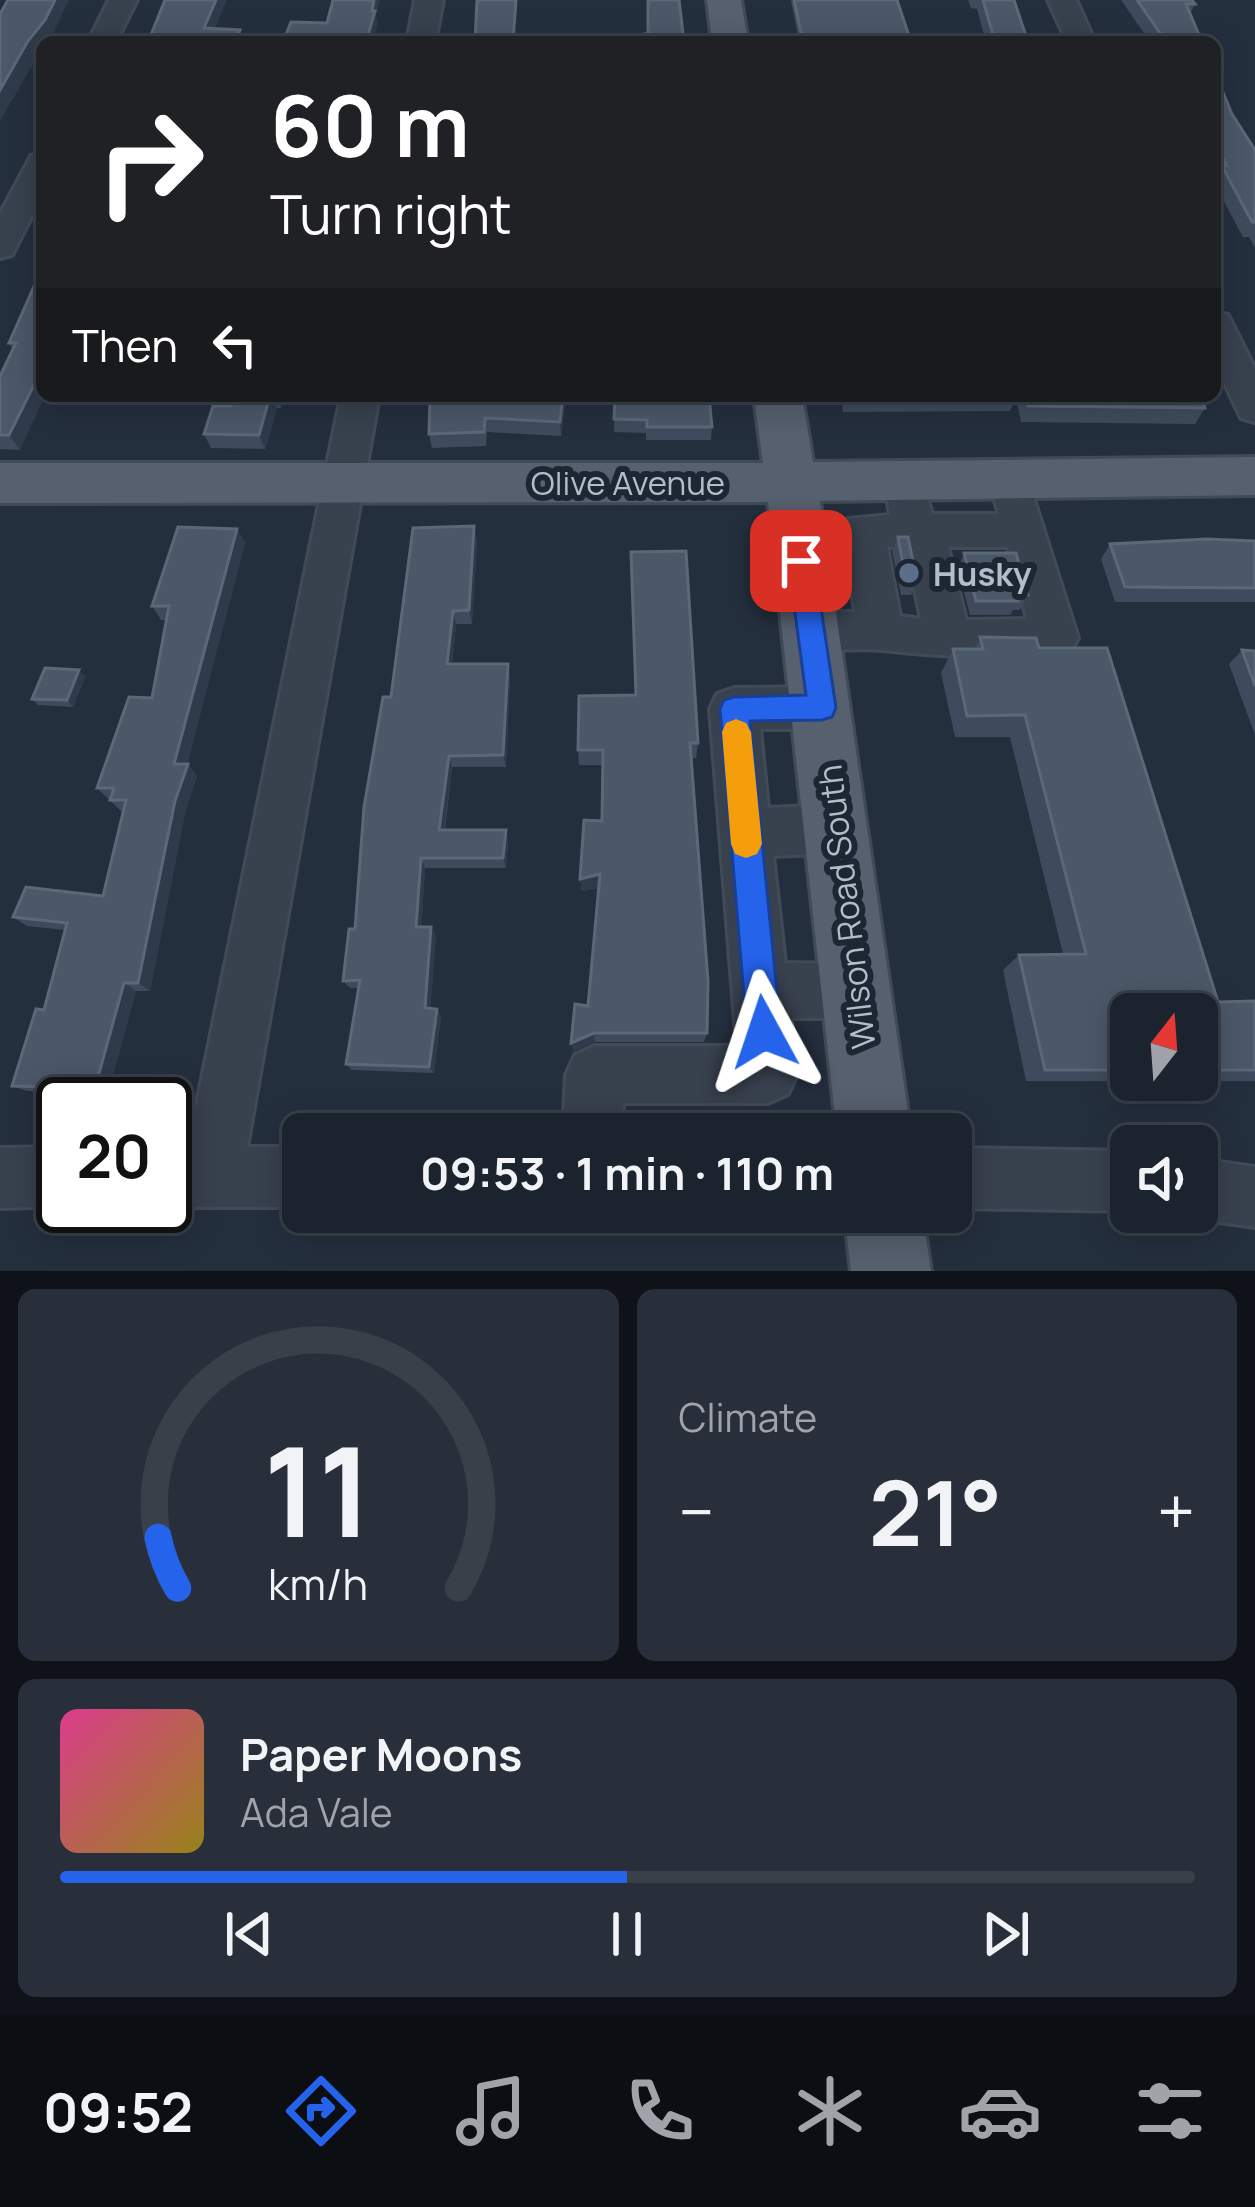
<!DOCTYPE html>
<meta charset="utf-8">
<style>
:root{--surface:#1b232e;--page:#282f3a;--text:#f1f3f6;--muted:#a0a4aa;--line:#39404a;--accent:#2563eb}
body{margin:0;font-family:Manrope,sans-serif;background:var(--page);color:var(--text);height:100vh;display:flex;flex-direction:column;font-size:45px;white-space:nowrap}
*{box-sizing:border-box;margin:0}
p{font-size:39px;color:var(--muted)}
.icon{flex:none;width:66px;height:66px;fill:none;stroke:currentColor;stroke-width:2;stroke-linecap:round;stroke-linejoin:round}
.map{position:relative;height:1271px;overflow:hidden}
.panel{display:flex;flex-direction:column;gap:18px;padding:18px;background:#0f1319;flex:1}
.panel>*{flex:none}
.guide{position:absolute;left:36px;top:36px;width:1185px;height:366px;border-radius:18px;box-shadow:0 6px 30px #0003,0 0 0 3px var(--line);background:#202124;color:#fff;overflow:hidden}
.needle{width:78px;rotate:17deg}
.controls{position:absolute;left:1110px;top:993px;display:grid;gap:24px}
.controls a{display:grid;place-items:center;width:108px;height:108px;border-radius:18px;background:var(--surface);box-shadow:0 6px 30px #0003,0 0 0 3px var(--line);font-size:60px}
.speed{position:absolute;left:36px;top:1077px;display:flex;gap:24px;font-size:60px;font-weight:700;text-align:center}
.speed>*{display:grid;place-content:center;width:156px;height:156px;border-radius:50%;background:var(--surface);box-shadow:0 6px 30px #0003,0 0 0 3px var(--line);line-height:1}
.speed .limit{border:6px solid #111;border-radius:18px;background:#fff;color:#111}
.pin{position:absolute;display:grid;place-items:center;width:102px;height:102px;color:#fff;margin:-51px;border-radius:24px;box-shadow:0 6px 18px #0006}
.me{position:absolute;width:132px;margin:-66px;rotate:355deg;stroke-linejoin:round;filter:drop-shadow(0 0 9px #0008)}
.turn{display:flex;align-items:center;gap:42px;height:252px;padding:0 36px;font-size:54px}
.turn .icon{width:156px;height:156px;stroke-width:2.5}
.turn b{display:block;font-size:84px;line-height:102px}
.then{display:flex;align-items:center;height:114px;padding:0 36px;background:#0003;gap:24px;font-size:45px}
.big{font-size:90px;font-weight:700;line-height:1.1}
.panel .tile{flex:1;display:flex;flex-direction:column;justify-content:center;gap:18px;min-width:0;padding:0 42px;border-radius:18px;background:var(--page)}
.panel .dial{align-items:center;gap:0}
.dial svg{height:312px;overflow:visible;fill:none;stroke:var(--line);stroke-width:7;stroke-linecap:round;text-anchor:middle}
.dial text{fill:var(--text);stroke:none}
.song{display:flex;align-items:center;gap:36px}
.cover{width:144px;height:144px;border-radius:18px;background:linear-gradient(135deg,hsl(330 70% 55%),hsl(50 70% 35%))}
.played{height:12px;border-radius:6px;background:linear-gradient(90deg,var(--accent) 50%,var(--line) 50%)}
.keys{display:flex;justify-content:space-around;direction:ltr}
.heat{display:flex;justify-content:space-between;align-items:center;font-size:66px;direction:ltr}
.panel .tiles{flex:1;display:grid;gap:18px;grid-template-columns:1fr 1fr}
.tile:last-child{grid-column:span 2}
.trip{position:absolute;left:282px;top:1113px;width:690px;height:120px;border-radius:18px;background:var(--surface);box-shadow:0 6px 30px #0003,0 0 0 3px var(--line);font-weight:700;line-height:120px;text-align:center}
.tab-bar{display:flex;height:192px;justify-content:space-around;align-items:center;background:#0b0e12;color:var(--muted)}
.tab-bar .icon{width:84px;height:84px}
.tab-bar .current{color:var(--accent)}
.tab-bar b{font-size:54px;color:var(--text)}
.map>svg:first-child{display:block}
.lines{fill:none;stroke-linecap:round;stroke-linejoin:round}
.minor-casing{stroke:#414a57;stroke-width:6}
.major-casing{stroke:#414a57;stroke-width:6}
.minor{fill:#38414e;fill-rule:evenodd}
.major{fill:#56606e;fill-rule:evenodd}
.wall{fill:#3f4b5c;fill-rule:evenodd}
.shaded-wall{fill:#2f3b4b}
.building{fill:#4b5868;stroke:#5c6777;stroke-width:3}
.route{fill:#2563eb;stroke:#184099;stroke-width:3}
.slow{fill:#f59e0b}
.service-dot{fill:#5c6f8a;stroke:#1d2633;stroke-width:4.5}
.labels{text-anchor:middle;dominant-baseline:central;stroke-width:12;stroke-linejoin:round;paint-order:stroke}
.street-label{font-size:33px;fill:#b4bcc9;stroke:#1d2633}
.poi-label{font-size:33px;font-weight:bold;fill:#b4bcc9;stroke:#1d2633;text-anchor:start}
</style>
<div class="map">
<svg width="1255" height="1271" viewBox="0 0 1255 1271">
<rect width="100%" height="100%" fill="#242f3e"/>
<g class="lines">
<defs>
<g id="minor">
<polygon points="109,0 137,0 116,42 88,42"/>
<polygon points="415,0 443,0 435,42 407,42"/>
<polygon points="1048,0 1076,0 1095,42 1067,42"/>
<polygon points="42,153 42,196 12,255 0,258 0,214 31,156"/>
<polygon points="1215,312 1228,315 1255,369 1255,422 1241,418 1215,363"/>
<polygon points="341,396 379,396 247,1147 303,1147 303,1207 165,1207 165,1147 188,1147"/>
<path d="M904,463l14,4 14,47h67l-4,-13 6,-11 15,-5 15,5 47,148 -7,13 -16,6c-59,0 -114,0 -172,-7 -29,-3 -58,4 -86,-6l-6,-13 6,-13 16,-6h42l-13,-81 6,-12 42,-4 -6,-37 6,-11zM887,547h19l15,72 -21,-3zM948,547h60l19,72 -61,1z"/>
<polygon points="822,687 839,693 846,708 839,723 822,729 760,729 768,808 837,805 855,812 862,829 855,846 837,853 773,856 785,963 856,964 875,972 883,991 875,1010 856,1018 791,1018 797,1074 788,1094 768,1103 623,1103 621,1134 563,1134 566,1075 575,1055 595,1046 737,1046 710,709 717,694 734,688"/>
<polygon points="63,1147 66,1206 0,1208 0,1148"/>
<polygon points="951,1148 1131,1151 1131,1211 951,1208"/>
<polygon points="1197,1159 1255,1167 1255,1227 1197,1219 1179,1212 1197,1212"/>
</g>
<g id="major">
<polygon points="707,0 741,0 748,42 712,42"/>
<polygon points="754,396 802,396 813,462 1255,457 1255,495 820,501 911,1134 837,1134 768,502 0,503 0,463 763,463"/>
<polygon points="844,1212 922,1212 931,1271 851,1271"/>
</g>
</defs>
<!-- minor casing -->
<use href="#minor" class="minor-casing"/>
<!-- major casing -->
<use href="#major" class="major-casing"/>
<!-- minor -->
<use href="#minor" class="minor"/>
<!-- major -->
<use href="#major" class="major"/>
</g>
<!-- wall -->
<g class="wall">
<polygon points="791,0 897,0 911,42 799,42"/>
<polygon points="968,0 1014,0 1028,42 986,42 977,9 971,8"/>
<polygon points="1121,0 1192,0 1195,4 1190,14 1202,42 1150,42"/>
<polygon points="1215,73 1232,114 1255,150 1255,248 1249,237 1243,237 1215,185"/>
<polygon points="42,268 20,450 0,449 0,376 13,350 9,343"/>
<polygon points="235,396 285,396 281,408 277,408 265,449 211,448 204,434 231,406"/>
<polygon points="566,396 561,436 487,432 486,446 432,448 429,434"/>
<polygon points="615,396 712,427 711,440 646,440 646,433 614,432"/>
<polygon points="841,396 1201,396 1205,408 1195,424 1021,422 1016,397 1010,411 843,412"/>
<polygon points="237,529 245,543 187,764 197,776 185,813 150,991 136,991 108,1093 27,1091 12,1086 44,1010 65,930 27,926 13,917 103,896 124,811 121,811 97,788 152,698 166,620 161,620 152,606"/>
<polygon points="898,537 917,581 911,595 901,595 892,551"/>
<polygon points="477,540 472,624 456,624 452,664 508,664 510,677 506,767 452,767 445,830 508,841 506,868 425,868 421,927 436,935 430,1008 437,1009 441,1016 434,1073 352,1070 346,1064 359,988 350,988 343,981 355,929 391,697"/>
<polygon points="1255,541 1255,602 1115,602 1101,559 1110,544"/>
<polygon points="964,553 1028,595 1020,610 1013,610 1010,615 970,615 958,568"/>
<path d="M980,637l59,11 179,354 37,-1v80h-229l-23,-111 16,-15 44,-1 -53,-217h-55l-14,-64 12,-24h21zM1131,1014h66v66h-66z"/>
<polygon points="1242,650 1255,651 1255,735 1229,664"/>
<polygon points="79,670 85,677 73,707 38,705 32,699"/>
<polygon points="698,743 696,758 691,758 707,1033 704,1042 595,1042 573,1051 588,1006 599,888 582,891 580,879 602,821 602,765 579,765 578,750"/>
</g>
<!-- shaded-wall -->
<g class="shaded-wall">
<polygon points="55,0 69,0 52,36 47,42 42,42 42,49 0,121 0,90"/>
<polygon points="216,0 227,0 209,42 204,28"/>
<polygon points="374,0 380,0 376,15 378,24 372,42 366,42"/>
<polygon points="42,369 42,396 45,396 20,450 9,435"/>
<polygon points="270,396 272,396 277,408 265,449 259,435"/>
<polygon points="276,396 285,396 281,408"/>
<polygon points="563,396 566,396 561,436 560,422"/>
<polygon points="474,526 477,540 472,624 469,610"/>
<polygon points="237,529 245,543 185,773 188,764 197,776 185,813 150,991 138,983 174,764"/>
<polygon points="453,611 456,624 451,677 447,664"/>
<polygon points="508,664 510,677 506,767 503,755"/>
<polygon points="79,670 85,677 73,707 67,700"/>
<polygon points="449,756 452,767 443,840 439,830"/>
<polygon points="506,830 508,841 506,868 503,858"/>
<polygon points="421,858 425,868 421,936 416,927"/>
<polygon points="600,874 601,887 582,891 580,879"/>
<polygon points="431,927 436,935 430,1015 425,1008"/>
<polygon points="124,983 136,991 108,1093 95,1088"/>
<polygon points="437,1009 441,1016 434,1073 429,1067"/>
<polygon points="594,1033 595,1042 573,1051 571,1043"/>
</g>
<!-- building -->
<g class="building">
<polygon points="8,0 55,0 45,20 28,41 0,90 0,14"/>
<polygon points="165,0 216,0 204,28 240,30 236,42 148,42"/>
<polygon points="333,0 374,0 372,11 375,11 366,42 283,42 291,22 327,23"/>
<polygon points="477,0 516,0 513,42 475,42"/>
<polygon points="648,0 679,0 684,42 644,42 644,34 648,34"/>
<polygon points="794,0 897,0 911,42 803,42"/>
<polygon points="983,0 1014,0 1028,42 995,42"/>
<polygon points="1137,0 1192,0 1195,4 1186,4 1202,42 1162,42 1165,40"/>
<polygon points="1215,73 1232,114 1255,150 1255,222 1252,222 1222,166 1227,166 1215,142"/>
<polygon points="42,268 42,369 9,435 0,435 0,376 16,343 9,343"/>
<polygon points="235,396 270,396 259,435 204,434 213,406 231,406"/>
<polygon points="430,396 563,396 560,422 485,418 484,432 429,434"/>
<polygon points="615,396 709,396 712,427 647,427 647,420 614,419"/>
<polygon points="1026,396 1201,396 1205,408 1028,406"/>
<polygon points="474,526 469,610 453,611 447,664 508,664 503,755 449,756 439,830 506,830 503,858 421,858 416,927 431,927 425,1008 437,1009 429,1067 346,1064 360,980 343,981 349,929 355,929 364,807 383,697 391,697 413,528"/>
<polygon points="178,527 237,529 174,764 188,764 175,801 138,983 124,983 95,1088 12,1086 36,1009 44,1010 67,923 13,917 26,887 103,896 126,800 110,800 114,788 97,788 129,697 152,698 169,606 152,606"/>
<polygon points="898,537 908,537 917,581 906,581"/>
<polygon points="1207,539 1255,541 1255,588 1125,587 1110,544"/>
<polygon points="686,551 698,743 690,743 708,981 707,1033 594,1033 571,1043 575,1004 588,1006 600,874 580,879 584,820 602,821 603,750 578,750 579,696 636,695 631,552"/>
<polygon points="964,553 1016,553 1028,595 1016,595 1018,601 976,601"/>
<polygon points="980,637 1036,638 1039,648 1107,648 1218,1002 1255,1001 1255,1070 1197,1070 1197,1014 1131,1014 1131,1070 1045,1070 1019,955 1086,954 1025,715 967,716 953,649 983,649"/>
<polygon points="1242,650 1255,651 1255,686"/>
<polygon points="45,668 79,670 67,700 32,699"/>
</g>
<!-- route -->
<polygon class="route" points="801,551 814,561 836,708 832,717 822,720 750,721 781,1032 776,1044 764,1049 752,1044 747,1032 720,709 724,700 734,697 806,695 788,561"/>
<!-- slow -->
<polygon class="slow" points="736,719 746,723 751,732 762,844 757,854 746,858 735,854 731,844 722,732 726,723"/>
<!-- markers -->
<circle class="service-dot" cx="909" cy="573" r="12"/>
<g class="labels">
<!-- street labels -->
<g class="street-label">
<text x="628" y="482">Olive Avenue</text>
<text transform="translate(846 907) rotate(-97)">Wilson Road South</text>
</g>
<!-- poi labels -->
<g class="poi-label">
<text x="933" y="573">Husky</text>
</g>
</g>
</svg>
<div class="controls">
<a><svg class="needle" viewBox="-14 -14 28 28"><path d="M0-13l5 13h-10z" fill="#e53935"/><path d="M0 13l5-13h-10z" fill="#a0a4aa"/></svg></a>
<a><svg class="icon" aria-label="sound" viewBox="0 0 24 24"><path d="M4 9h4l5-4v14l-5-4H4zM17 9q2 3 0 6"/></svg></a>
</div>
<div class="speed"><div class="limit">20</div></div>
<div class="pin" style="left:801px;top:561px;background:#d93025"><svg class="icon" aria-label="arrive" viewBox="0 0 24 24"><path d="M6 21V4h12l-3 4 3 4H6"/></svg></div>
<svg class="me" style="left:764px;top:1032px" viewBox="-20 -20 40 40"><path d="M0-17L14 15 0 8-14 15z" fill="#2563eb" stroke="#fff" stroke-width="4"/></svg>
<div class="trip">09:53 · 1 min · 110 m</div>
<div class="guide">
<div class="turn"><svg class="icon" aria-label="right" viewBox="0 0 24 24"><path d="M7 20v-9h11M14 6l5 5-5 5"/></svg><div><b>60 m</b>Turn right</div></div>
<div class="then">Then<svg class="icon" aria-label="left" viewBox="0 0 24 24"><path d="M17 20v-9H6M10 6l-5 5 5 5"/></svg></div>
</div>
</div>
<section class="panel">
<div class="tiles">
<div class="tile dial"><svg viewBox="0 0 100 80">
<path d="M14 69A42 42 0 1 1 86 69"/>
<path d="M14 69A42 42 0 0 1 9 56" stroke="#2563eb"/>
<text x="50" y="56" font-size="32" font-weight="700">11</text>
<text x="50" y="72" font-size="11">km/h</text>
</svg></div>
<div class="tile"><p>Climate</p>
<div class="heat"><a>−</a><b class="big">21°</b><a>+</a></div>
</div>
<div class="tile">
<div class="song"><i class="cover"></i><div><b>Paper Moons</b><p>Ada Vale</p></div></div>
<div class="played"></div>
<div class="keys"><svg class="icon" aria-label="previous" viewBox="0 0 24 24"><path d="M18 5L8 12l10 7zM5 5v14"/></svg><svg class="icon" aria-label="pause" viewBox="0 0 24 24"><path d="M8 5v14M16 5v14"/></svg><svg class="icon" aria-label="next" viewBox="0 0 24 24"><path d="M6 5l10 7-10 7zM19 5v14"/></svg></div>
</div>
</div>
</section>
<nav class="tab-bar">
<b>09:52</b>
<svg class="icon current" aria-label="directions" viewBox="0 0 24 24"><path d="M12 3l9 9-9 9-9-9zM9 14v-3h6M13 9l2 2-2 2"/></svg>
<svg class="icon" aria-label="music" viewBox="0 0 24 24"><path d="M9 18V5l10-2v13"/><circle cx="6" cy="18" r="3"/><circle cx="16" cy="16" r="3"/></svg>
<svg class="icon" aria-label="phone" viewBox="0 0 24 24"><path d="M5 4h4l2 5-3 2q2 4 5 5l2-3 5 2v4C11 20 4 13 5 4z"/></svg>
<svg class="icon" aria-label="climate" viewBox="0 0 24 24"><path d="M12 3v18M4 7l16 10M4 17L20 7"/></svg>
<svg class="icon" aria-label="car" viewBox="0 0 24 24"><path d="M5 17H2v-5l4-1 3-4h7l3 4 3 1v5h-3M9 17h6M6 11h13"/><circle cx="7" cy="17" r="2"/><circle cx="17" cy="17" r="2"/></svg>
<svg class="icon" aria-label="filters" viewBox="0 0 24 24"><path d="M4 7h16M4 17h16"/><circle cx="9" cy="7" r="2"/><circle cx="15" cy="17" r="2"/></svg>
</nav>
